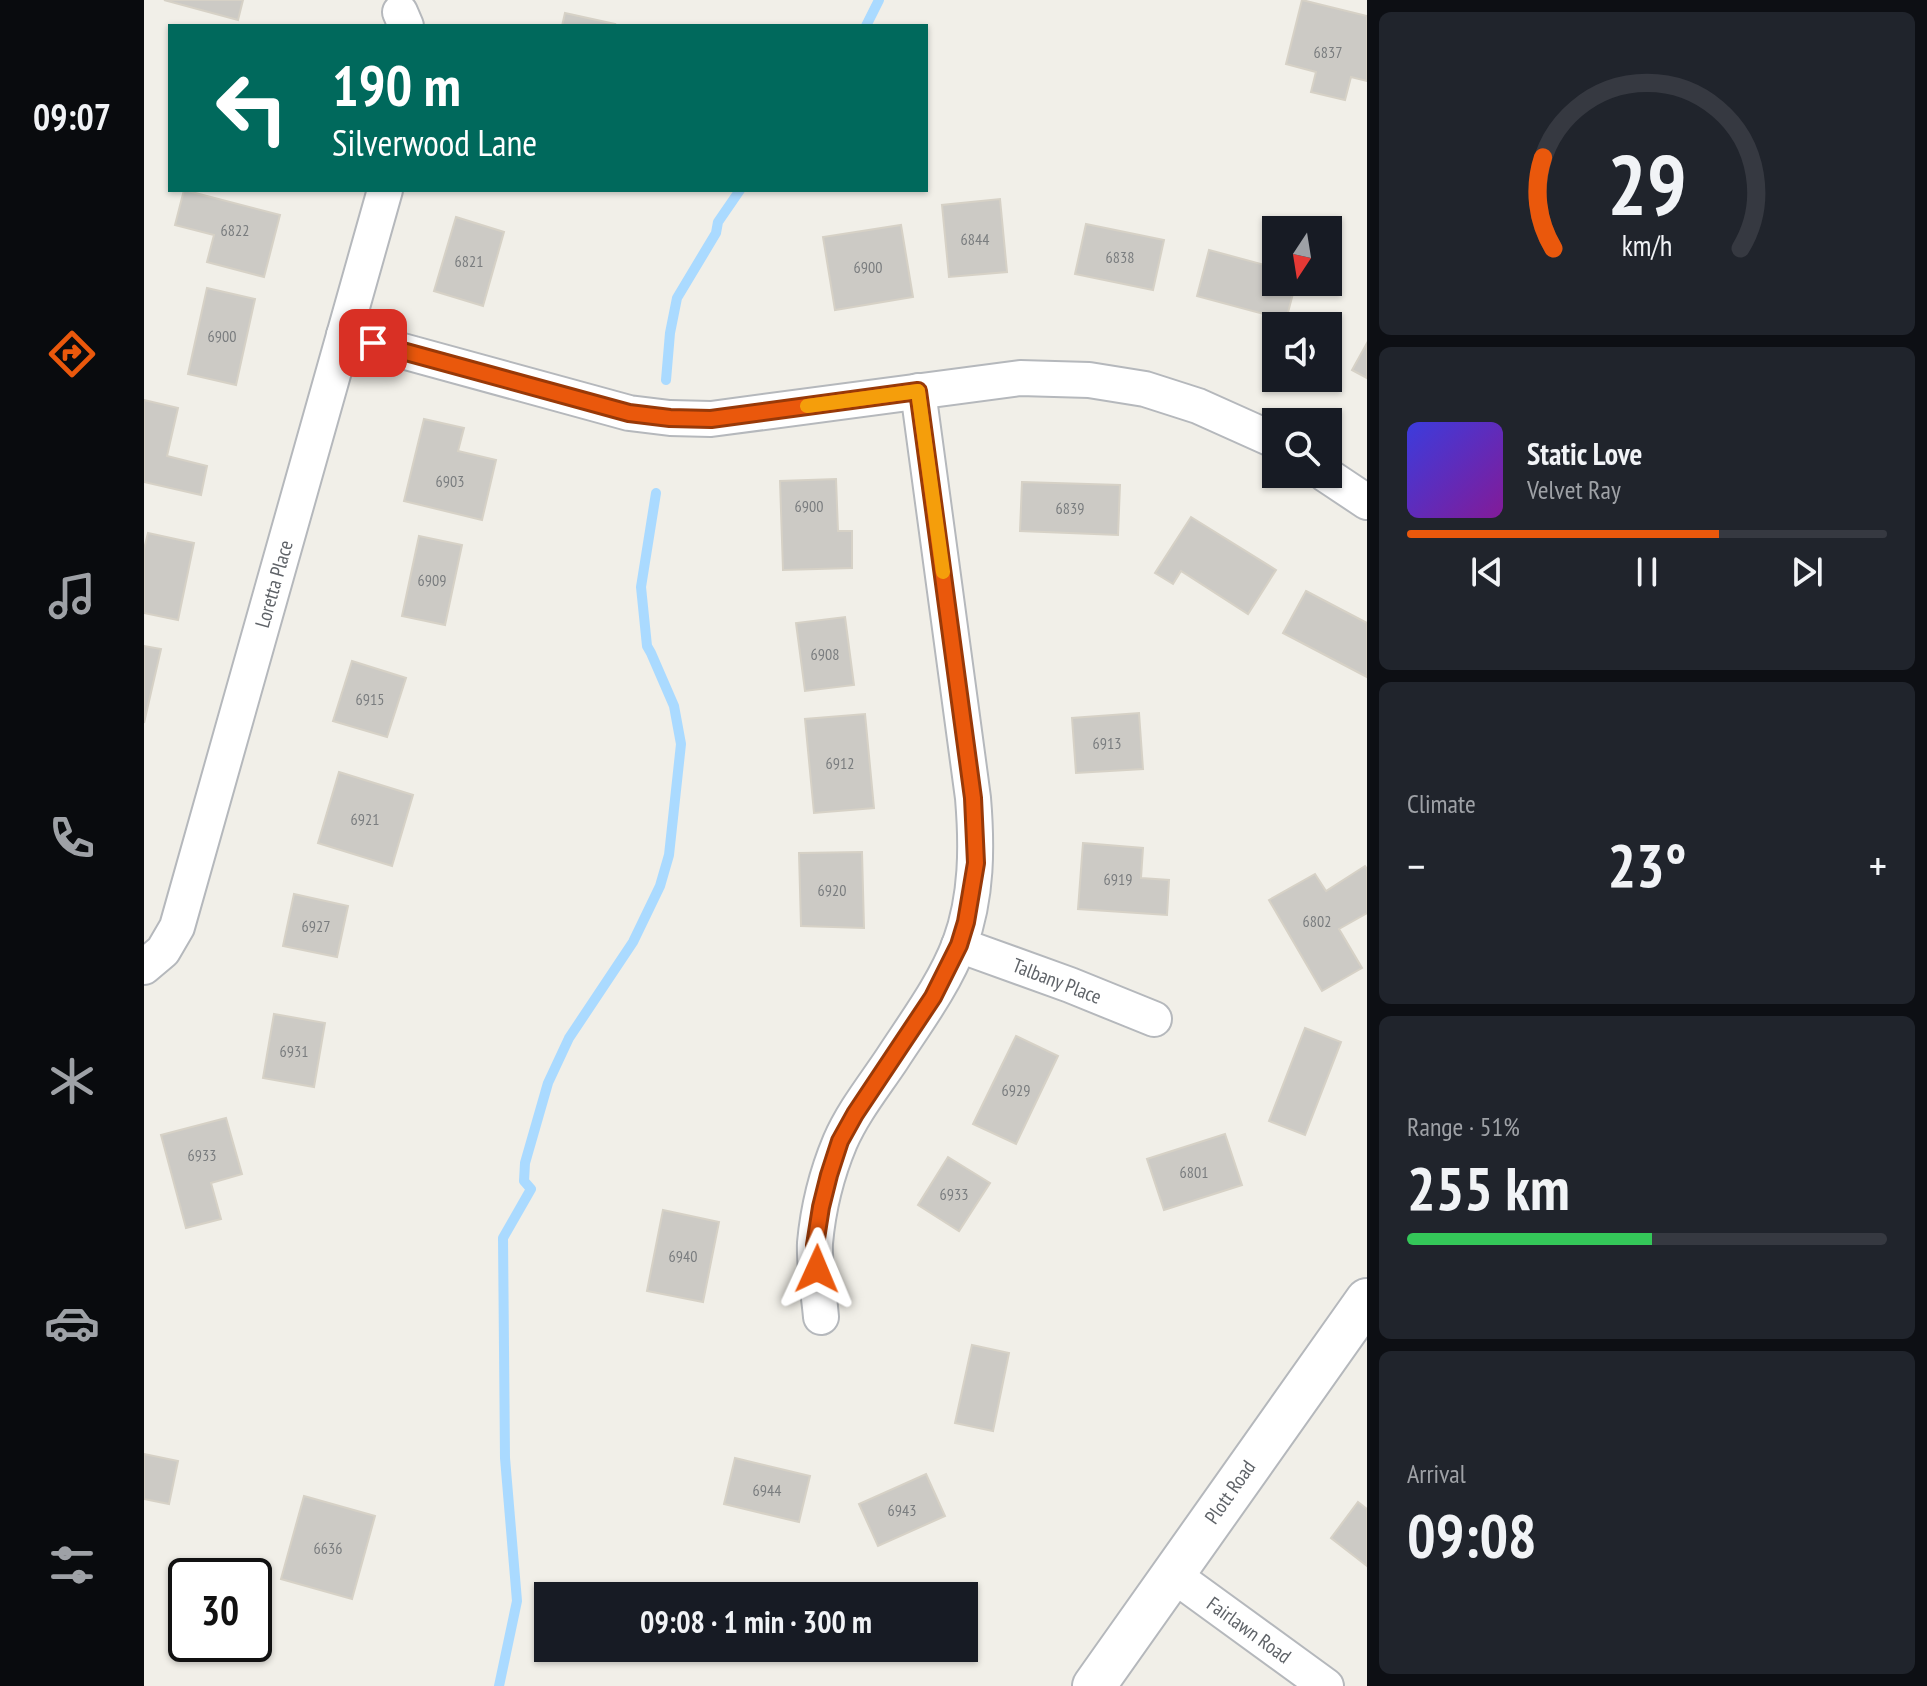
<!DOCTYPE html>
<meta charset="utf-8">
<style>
:root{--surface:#171b24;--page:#20242c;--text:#f1f3f6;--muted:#9ea1a6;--line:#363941;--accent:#ea580c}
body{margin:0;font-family:"PT Sans Narrow",sans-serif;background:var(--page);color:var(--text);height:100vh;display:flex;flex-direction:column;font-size:30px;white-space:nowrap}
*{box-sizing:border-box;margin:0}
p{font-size:26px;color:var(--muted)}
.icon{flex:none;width:44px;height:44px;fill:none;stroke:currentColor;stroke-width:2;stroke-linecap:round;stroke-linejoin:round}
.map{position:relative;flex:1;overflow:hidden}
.drawer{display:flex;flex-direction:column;gap:12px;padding:12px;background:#0d0f14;width:560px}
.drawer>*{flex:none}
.guide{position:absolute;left:24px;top:24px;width:760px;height:168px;border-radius:0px;box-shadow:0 2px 6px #0004;background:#00695c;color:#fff;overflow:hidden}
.needle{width:52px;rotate:192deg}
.controls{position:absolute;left:1118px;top:216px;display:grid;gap:16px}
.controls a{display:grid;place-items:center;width:80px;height:80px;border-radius:0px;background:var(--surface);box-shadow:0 2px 6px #0004;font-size:40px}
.speed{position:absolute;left:24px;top:1558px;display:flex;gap:16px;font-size:40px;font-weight:700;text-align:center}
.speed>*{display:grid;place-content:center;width:104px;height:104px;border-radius:50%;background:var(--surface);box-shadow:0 2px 6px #0004;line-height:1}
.speed .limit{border:4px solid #111;border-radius:12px;background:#fff;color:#111}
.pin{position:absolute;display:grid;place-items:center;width:68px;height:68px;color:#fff;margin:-34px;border-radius:16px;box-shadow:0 4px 12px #0006}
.me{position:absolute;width:88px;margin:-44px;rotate:1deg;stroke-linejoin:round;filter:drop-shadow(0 0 6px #0008)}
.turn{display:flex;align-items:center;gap:28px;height:168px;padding:0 32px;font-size:36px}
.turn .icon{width:104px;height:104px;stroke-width:2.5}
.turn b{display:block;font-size:56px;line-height:68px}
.big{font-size:60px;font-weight:800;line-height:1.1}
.drawer .tile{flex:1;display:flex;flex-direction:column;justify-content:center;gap:12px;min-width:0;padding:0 28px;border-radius:12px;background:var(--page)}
.drawer .dial{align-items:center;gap:0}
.dial svg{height:208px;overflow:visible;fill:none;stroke:var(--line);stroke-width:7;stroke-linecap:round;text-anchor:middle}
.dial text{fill:var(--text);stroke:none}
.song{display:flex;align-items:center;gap:24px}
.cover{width:96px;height:96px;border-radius:12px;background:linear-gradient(135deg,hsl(240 70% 55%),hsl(290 70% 35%))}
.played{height:8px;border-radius:4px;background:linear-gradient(90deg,var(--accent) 65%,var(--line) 65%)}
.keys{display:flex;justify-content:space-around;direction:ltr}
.heat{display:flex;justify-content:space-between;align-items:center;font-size:44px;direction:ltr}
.charge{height:12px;border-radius:6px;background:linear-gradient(90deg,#34c759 51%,var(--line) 0)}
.trip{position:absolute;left:390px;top:1582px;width:444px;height:80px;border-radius:0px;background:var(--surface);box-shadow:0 2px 6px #0004;font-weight:800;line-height:80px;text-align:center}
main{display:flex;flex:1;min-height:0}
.menu{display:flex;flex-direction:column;width:144px;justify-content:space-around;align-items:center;background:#090b0e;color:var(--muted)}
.menu .icon{width:56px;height:56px}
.menu .on{color:var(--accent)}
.menu b{font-size:36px;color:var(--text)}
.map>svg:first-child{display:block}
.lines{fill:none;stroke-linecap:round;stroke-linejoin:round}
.stream{stroke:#aadaff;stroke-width:10}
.building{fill:#cccac5;stroke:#d6d1c6;stroke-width:2}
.minor-casing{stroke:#b5b8bc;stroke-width:38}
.tertiary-casing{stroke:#b5b8bc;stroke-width:46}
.minor{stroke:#fff;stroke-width:34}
.tertiary{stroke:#fff;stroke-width:42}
.route-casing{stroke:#983908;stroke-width:20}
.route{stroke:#ea580c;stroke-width:14}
.slow{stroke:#f59e0b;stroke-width:14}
.labels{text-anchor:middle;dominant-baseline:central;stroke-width:6;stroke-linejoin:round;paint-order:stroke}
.number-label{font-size:16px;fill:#7a7d7f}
.street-label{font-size:20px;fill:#5f6368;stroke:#fff}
</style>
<main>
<nav class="menu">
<b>09:07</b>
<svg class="icon on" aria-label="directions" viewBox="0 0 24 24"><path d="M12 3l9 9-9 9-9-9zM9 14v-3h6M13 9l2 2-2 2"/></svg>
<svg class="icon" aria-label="music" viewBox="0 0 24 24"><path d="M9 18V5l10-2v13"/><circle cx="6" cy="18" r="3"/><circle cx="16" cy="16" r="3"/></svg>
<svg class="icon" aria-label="phone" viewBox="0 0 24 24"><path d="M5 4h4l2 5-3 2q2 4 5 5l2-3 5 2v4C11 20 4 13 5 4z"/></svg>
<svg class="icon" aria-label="climate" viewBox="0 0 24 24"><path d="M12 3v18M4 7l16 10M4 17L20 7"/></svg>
<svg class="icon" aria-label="car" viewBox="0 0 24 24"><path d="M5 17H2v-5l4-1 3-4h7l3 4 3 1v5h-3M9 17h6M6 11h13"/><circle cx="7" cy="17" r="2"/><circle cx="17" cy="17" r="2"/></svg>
<svg class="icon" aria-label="filters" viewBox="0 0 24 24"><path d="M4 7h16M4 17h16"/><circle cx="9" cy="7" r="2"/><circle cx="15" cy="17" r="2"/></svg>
</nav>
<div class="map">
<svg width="1223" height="1686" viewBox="0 0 1223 1686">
<rect width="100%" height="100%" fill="#f1efe8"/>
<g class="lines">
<!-- stream -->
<g class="stream">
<polyline points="722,26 735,0"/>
<polyline points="522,380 526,333 533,298 572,233 574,222 596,190"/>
<polyline points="355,1686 373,1601 361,1458 359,1238 387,1189 380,1181 381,1163 404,1083 425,1038 489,942 516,886 525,855 537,744 530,706 507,653 503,646 497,587 512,493"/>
</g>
</g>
<!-- building -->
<g class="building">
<polygon points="20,0 99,0 94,20"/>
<polygon points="1158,0 1223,16 1223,81 1207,77 1201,100 1167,92 1172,72 1142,64"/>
<polygon points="421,13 471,24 470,26 418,26"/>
<polygon points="40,190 136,215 120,277 63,262 70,235 31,225"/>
<polygon points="856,199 863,272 805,277 798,205"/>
<polygon points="312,217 360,232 339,306 290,291"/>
<polygon points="942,224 1020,240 1009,290 931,274"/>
<polygon points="757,225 769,297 691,310 679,237"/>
<polygon points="1065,250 1132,268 1132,282 1152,282 1142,320 1053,296"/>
<polygon points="63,288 111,299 92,385 44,374"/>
<polygon points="1223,343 1223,378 1208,370"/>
<polygon points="0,400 34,408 23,456 63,466 57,495 0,482"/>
<polygon points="280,419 320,428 314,451 352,460 338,520 260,501"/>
<polygon points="692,479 694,531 708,531 708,568 639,570 636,481"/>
<polygon points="878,482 976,485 974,535 876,531"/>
<polygon points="1047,517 1132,570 1104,614 1037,571 1029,584 1011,573"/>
<polygon points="4,533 50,543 34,620 0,613 0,549"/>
<polygon points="275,536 318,545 301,625 258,616"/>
<polygon points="1162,591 1223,623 1223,677 1139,633"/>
<polygon points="701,617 710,685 661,691 652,623"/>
<polygon points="0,646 17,649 0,723"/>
<polygon points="208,661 262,678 243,737 189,721"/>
<polygon points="995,713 999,769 932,773 928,718"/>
<polygon points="721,714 730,808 670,813 661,719"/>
<polygon points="195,772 269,795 248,866 174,843"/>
<polygon points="939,843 999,848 997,878 1025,880 1023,915 934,909"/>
<polygon points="718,852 720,928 657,926 655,853"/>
<polygon points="1221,866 1223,869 1223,913 1195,929 1218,968 1178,991 1125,900 1171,874 1182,891"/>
<polygon points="150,894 204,906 193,957 139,946"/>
<polygon points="130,1014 181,1023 170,1087 119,1078"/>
<polygon points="1161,1028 1197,1042 1161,1135 1125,1121"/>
<polygon points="872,1036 914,1056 872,1144 829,1124"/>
<polygon points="82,1118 98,1174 67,1183 77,1219 42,1228 17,1135"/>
<polygon points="1081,1134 1098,1185 1020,1210 1003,1159"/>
<polygon points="804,1157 846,1183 815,1231 774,1205"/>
<polygon points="519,1210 575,1222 559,1302 503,1291"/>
<polygon points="828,1345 865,1353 849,1431 811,1423"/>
<polygon points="0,1454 34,1461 25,1504 0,1499"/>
<polygon points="591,1458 666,1476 655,1522 580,1504"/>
<polygon points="782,1474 801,1516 734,1546 715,1504"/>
<polygon points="160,1496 231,1516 208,1599 137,1579"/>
<polygon points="1214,1502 1223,1509 1223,1566 1187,1538"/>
</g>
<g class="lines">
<defs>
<g id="minor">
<polyline points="256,12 262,26"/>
<polyline points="200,335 485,413 526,418 567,419 876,378 945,380 1001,389 1054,406 1132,441"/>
<polyline points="1181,474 1223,502"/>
<polyline points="815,945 926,985 1010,1019"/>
<polyline points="0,967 19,951 33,927 241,190"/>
<path d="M677,1317c-2,-24 -7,-50 -6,-74 3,-33 12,-70 25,-101 13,-30 34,-56 52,-83 24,-37 52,-74 68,-116 17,-46 17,-97 13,-145l-55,-407"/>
<polyline points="1028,1574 1182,1686"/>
</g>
<polyline id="tertiary" points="950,1686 1223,1300"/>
</defs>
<!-- minor casing -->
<use href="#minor" class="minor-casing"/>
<!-- tertiary casing -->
<use href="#tertiary" class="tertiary-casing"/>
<!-- minor -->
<use href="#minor" class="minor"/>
<!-- tertiary -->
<use href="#tertiary" class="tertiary"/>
</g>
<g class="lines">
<defs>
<polyline id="route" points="229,343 485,413 526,418 567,419 774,391 829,798 832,863 822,922 815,945 789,997 711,1114 696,1141 685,1175 677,1207 671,1245 673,1269"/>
</defs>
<!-- route casing -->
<use href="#route" class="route-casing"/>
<!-- route -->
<use href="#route" class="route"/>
<!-- slow -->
<polyline class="slow" points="663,406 774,391 799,572"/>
</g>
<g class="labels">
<!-- number labels -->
<g class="number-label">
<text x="1184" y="52">6837</text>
<text x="91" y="230">6822</text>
<text x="831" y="239">6844</text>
<text x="976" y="257">6838</text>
<text x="325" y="261">6821</text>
<text x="724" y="267">6900</text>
<text x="78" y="336">6900</text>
<text x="306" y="481">6903</text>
<text x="665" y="506">6900</text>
<text x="926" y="508">6839</text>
<text x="288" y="580">6909</text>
<text x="681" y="654">6908</text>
<text x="226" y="699">6915</text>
<text x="963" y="743">6913</text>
<text x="696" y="763">6912</text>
<text x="221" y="819">6921</text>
<text x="974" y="879">6919</text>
<text x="688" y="890">6920</text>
<text x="1173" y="921">6802</text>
<text x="172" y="926">6927</text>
<text x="150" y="1051">6931</text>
<text x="872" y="1090">6929</text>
<text x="58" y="1155">6933</text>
<text x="1050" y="1172">6801</text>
<text x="810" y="1194">6933</text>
<text x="539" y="1256">6940</text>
<text x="623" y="1490">6944</text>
<text x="758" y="1510">6943</text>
<text x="184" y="1548">6636</text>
</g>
<!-- street labels -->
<g class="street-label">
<text transform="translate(130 584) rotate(-74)">Loretta Place</text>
<text transform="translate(913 981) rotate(21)">Talbany Place</text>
<text transform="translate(1086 1492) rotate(-55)">Plott Road</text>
<text transform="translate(1105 1630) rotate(36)">Fairlawn Road</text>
</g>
</g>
</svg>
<div class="controls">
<a><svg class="needle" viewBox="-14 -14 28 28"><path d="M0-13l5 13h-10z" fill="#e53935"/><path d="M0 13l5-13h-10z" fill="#9ea1a6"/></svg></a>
<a><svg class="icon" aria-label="sound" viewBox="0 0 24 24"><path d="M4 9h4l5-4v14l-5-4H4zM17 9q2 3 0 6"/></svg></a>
<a><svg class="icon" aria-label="search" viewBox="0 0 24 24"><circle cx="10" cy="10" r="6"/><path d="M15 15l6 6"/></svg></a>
</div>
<div class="speed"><div class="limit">30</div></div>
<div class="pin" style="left:229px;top:343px;background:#d93025"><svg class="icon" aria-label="arrive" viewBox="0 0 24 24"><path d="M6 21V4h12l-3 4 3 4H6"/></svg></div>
<svg class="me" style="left:673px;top:1269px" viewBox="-20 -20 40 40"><path d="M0-17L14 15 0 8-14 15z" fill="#ea580c" stroke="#fff" stroke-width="4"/></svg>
<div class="trip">09:08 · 1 min · 300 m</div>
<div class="guide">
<div class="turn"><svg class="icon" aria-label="left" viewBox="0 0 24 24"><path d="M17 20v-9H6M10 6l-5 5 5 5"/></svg><div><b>190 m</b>Silverwood Lane</div></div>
</div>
</div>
<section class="drawer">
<div class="tile dial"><svg viewBox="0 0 100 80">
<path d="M14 69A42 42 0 1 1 86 69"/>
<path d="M14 69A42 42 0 0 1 10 34" stroke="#ea580c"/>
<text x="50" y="56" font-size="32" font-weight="700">29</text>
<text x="50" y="72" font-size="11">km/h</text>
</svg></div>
<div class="tile">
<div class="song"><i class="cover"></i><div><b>Static Love</b><p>Velvet Ray</p></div></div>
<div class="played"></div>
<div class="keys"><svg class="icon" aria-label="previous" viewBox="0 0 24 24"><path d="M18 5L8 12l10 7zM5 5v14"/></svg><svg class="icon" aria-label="pause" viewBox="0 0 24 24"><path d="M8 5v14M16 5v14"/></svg><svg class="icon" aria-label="next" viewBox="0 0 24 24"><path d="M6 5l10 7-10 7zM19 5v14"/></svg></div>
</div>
<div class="tile"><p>Climate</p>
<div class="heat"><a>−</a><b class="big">23°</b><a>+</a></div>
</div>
<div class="tile"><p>Range · 51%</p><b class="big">255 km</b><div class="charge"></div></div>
<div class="tile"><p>Arrival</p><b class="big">09:08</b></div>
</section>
</main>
